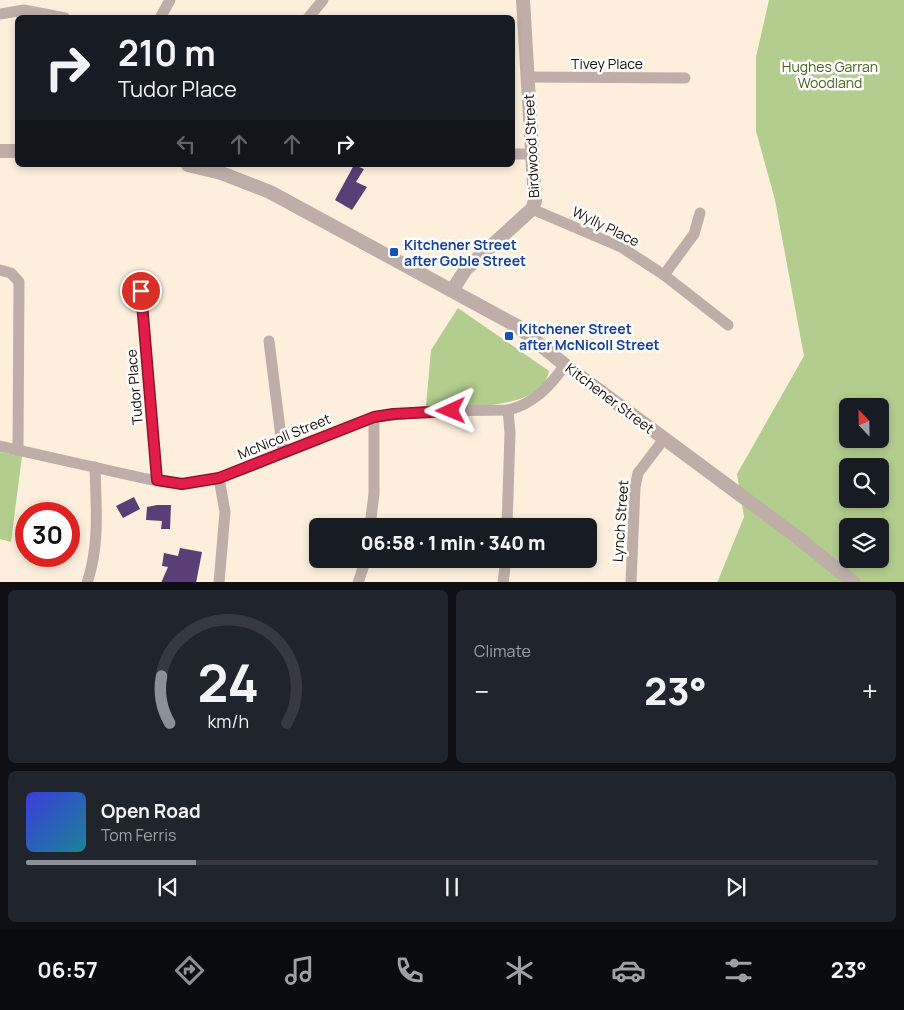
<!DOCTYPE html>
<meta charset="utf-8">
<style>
:root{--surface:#171b24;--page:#20242c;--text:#f1f3f6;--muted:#9ea1a6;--line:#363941;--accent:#8c9099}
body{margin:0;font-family:Manrope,sans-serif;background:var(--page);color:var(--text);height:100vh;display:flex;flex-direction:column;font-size:19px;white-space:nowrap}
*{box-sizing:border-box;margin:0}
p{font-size:16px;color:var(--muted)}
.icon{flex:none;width:28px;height:28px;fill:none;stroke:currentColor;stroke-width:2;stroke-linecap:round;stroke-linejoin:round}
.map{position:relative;height:582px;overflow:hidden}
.side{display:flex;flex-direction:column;gap:8px;padding:8px;background:#0d0f14;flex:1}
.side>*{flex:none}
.guide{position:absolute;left:15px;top:15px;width:500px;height:152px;border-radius:8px;box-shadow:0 2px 8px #0003;background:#171b24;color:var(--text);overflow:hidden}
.needle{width:32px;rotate:338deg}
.fabs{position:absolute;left:839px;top:398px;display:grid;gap:10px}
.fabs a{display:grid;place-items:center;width:50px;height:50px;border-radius:8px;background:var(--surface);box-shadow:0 2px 8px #0003;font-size:25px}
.speed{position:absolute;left:15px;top:502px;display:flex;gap:10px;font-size:25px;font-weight:700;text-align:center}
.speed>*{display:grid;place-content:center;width:65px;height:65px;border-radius:50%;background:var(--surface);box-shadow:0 2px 8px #0003;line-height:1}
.speed .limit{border:8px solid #d22;background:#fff;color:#111}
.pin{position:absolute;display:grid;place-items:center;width:42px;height:42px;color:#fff;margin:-21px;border:2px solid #fff;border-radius:50%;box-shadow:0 1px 5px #0007}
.me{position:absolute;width:55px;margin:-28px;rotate:269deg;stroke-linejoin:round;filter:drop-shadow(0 0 4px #0008)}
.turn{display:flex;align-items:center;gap:18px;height:105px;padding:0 20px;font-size:22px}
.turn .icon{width:65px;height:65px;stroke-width:2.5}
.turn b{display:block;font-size:35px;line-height:42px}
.lanes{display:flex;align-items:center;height:48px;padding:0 20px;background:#0003;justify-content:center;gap:25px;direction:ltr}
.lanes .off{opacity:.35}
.big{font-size:38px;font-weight:800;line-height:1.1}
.side .tile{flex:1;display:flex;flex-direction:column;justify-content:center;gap:8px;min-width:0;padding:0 18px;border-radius:8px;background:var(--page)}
.side .dial{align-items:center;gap:0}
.dial svg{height:130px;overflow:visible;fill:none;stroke:var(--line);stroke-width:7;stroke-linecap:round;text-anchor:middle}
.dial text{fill:var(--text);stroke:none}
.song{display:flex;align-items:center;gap:15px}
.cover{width:60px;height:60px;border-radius:8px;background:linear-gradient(135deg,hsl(240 70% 55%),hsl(190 70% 35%))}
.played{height:5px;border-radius:2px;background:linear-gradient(90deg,var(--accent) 20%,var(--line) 20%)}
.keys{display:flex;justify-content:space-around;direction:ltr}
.heat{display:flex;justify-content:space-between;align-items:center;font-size:28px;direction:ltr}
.side .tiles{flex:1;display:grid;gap:8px;grid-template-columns:1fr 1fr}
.tile:last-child{grid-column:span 2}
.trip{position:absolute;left:309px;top:518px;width:288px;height:50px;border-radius:8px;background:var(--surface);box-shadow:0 2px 8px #0003;font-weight:800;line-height:50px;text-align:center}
.menu{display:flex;height:80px;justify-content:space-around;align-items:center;background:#090b0e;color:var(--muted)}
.menu .icon{width:35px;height:35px}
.menu .selected{color:var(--accent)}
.menu b{font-size:22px;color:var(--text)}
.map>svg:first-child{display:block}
.green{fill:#b2cd8e;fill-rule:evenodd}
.building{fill:#5a3e76}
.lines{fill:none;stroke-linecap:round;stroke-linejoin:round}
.minor{stroke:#bfaea7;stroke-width:11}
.tertiary{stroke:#bfaea7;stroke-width:14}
.route-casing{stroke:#92132f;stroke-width:12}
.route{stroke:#e11d48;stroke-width:9}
.transit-dot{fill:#1a4fb4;stroke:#fefffe;stroke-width:2}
.labels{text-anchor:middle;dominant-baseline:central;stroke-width:5;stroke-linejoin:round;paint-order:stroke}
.street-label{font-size:14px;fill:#160e04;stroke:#fefffe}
.park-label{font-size:14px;fill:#48611c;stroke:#fefffe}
.transit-label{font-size:14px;font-weight:bold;fill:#164399;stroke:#fefffe;text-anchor:start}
</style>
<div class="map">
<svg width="904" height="583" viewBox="0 0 904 583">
<rect width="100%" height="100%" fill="#fdefdc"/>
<!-- green -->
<g class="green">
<path d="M769,0h135v582l-187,1 27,-66 -7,-43 67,-118 -29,-156 -19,-69v-74zM848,406h32v33h-32zM848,466h32v33h-32zM848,526h32v33h-32z"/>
<path d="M458,308l91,63c-8,42 -92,35 -123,35l5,-56z"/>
<polygon points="0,452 22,456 11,542 0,539"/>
</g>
<!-- building -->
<g class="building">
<polygon points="354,165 364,169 356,182 367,187 352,210 335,200"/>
<polygon points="134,497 140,509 123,518 116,506"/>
<polygon points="157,505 171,505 170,529 161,529 162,521 146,520 147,507"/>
<polygon points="180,548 202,552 196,583 161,583 168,567 162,566 164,553 178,556"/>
</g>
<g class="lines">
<!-- minor -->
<g class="minor">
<polyline points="0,14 24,10 65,18"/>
<polyline points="160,18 170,0"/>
<polyline points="308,18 323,0"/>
<polyline points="527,77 685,78"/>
<polyline points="512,154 532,154"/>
<polyline points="532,209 621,247 664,275 728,325"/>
<polyline points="0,270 11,273 19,282 18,450"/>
<polyline points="664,275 694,234 700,213"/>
<polyline points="141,291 157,480"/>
<polyline points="269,341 282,445 285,452"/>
<path d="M0,446l147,33 35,5 37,-6 155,-61 58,-6 76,-1c26,-6 42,-24 57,-45"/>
<polyline points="370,526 374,494 374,417"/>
<polyline points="507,526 510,433 508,410"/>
<path d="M87,583c13,-38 9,-77 8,-116"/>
<polyline points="219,583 225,512 219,478"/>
<polyline points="358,583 366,559"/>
<polyline points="503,583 506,559"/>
<polyline points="631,583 635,487 638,473 664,439"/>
</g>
<!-- tertiary -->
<g class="tertiary">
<polyline points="0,151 18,151"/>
<polyline points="188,165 221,173 270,192 517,326 565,365 797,537 854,583"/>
<polyline points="453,289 466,269 532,209 535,201 523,0"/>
</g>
</g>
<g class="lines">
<defs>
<polyline id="route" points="141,291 157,480 182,484 219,478 374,417 393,414 451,411"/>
</defs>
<!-- route casing -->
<use href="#route" class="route-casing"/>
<!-- route -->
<use href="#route" class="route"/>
</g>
<!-- markers -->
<g class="transit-dot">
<rect x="389" y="247" width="10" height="10" rx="2.5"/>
<rect x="504" y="331" width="10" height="10" rx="2.5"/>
</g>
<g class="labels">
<!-- street labels -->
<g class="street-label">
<text x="607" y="63">Tivey Place</text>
<text transform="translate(531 146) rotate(-93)">Birdwood Street</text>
<text transform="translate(606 226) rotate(26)">Wylly Place</text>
<text transform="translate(134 387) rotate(-95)">Tudor Place</text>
<text transform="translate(610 398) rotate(37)">Kitchener Street</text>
<text transform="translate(284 436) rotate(-22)">McNicoll Street</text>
<text transform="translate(620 521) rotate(-86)">Lynch Street</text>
</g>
<!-- park labels -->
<g class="park-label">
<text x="830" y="66">Hughes Garran<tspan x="830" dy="16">Woodland</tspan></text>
</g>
<!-- transit labels -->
<g class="transit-label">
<text x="404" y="244">Kitchener Street<tspan x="404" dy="16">after Goble Street</tspan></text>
<text x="519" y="328">Kitchener Street<tspan x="519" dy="16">after McNicoll Street</tspan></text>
</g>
</g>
</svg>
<div class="fabs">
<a><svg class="needle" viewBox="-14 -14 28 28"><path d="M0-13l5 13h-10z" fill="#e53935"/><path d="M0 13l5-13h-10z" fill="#9ea1a6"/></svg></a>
<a><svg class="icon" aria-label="search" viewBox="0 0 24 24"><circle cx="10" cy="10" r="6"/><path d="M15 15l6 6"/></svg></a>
<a><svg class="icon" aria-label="layers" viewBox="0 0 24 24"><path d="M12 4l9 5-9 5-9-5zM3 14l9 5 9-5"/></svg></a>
</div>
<div class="speed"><div class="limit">30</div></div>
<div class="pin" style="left:141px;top:291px;background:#d93025"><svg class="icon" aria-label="arrive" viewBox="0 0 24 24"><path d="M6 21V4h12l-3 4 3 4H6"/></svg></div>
<svg class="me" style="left:451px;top:411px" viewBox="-20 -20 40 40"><path d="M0-17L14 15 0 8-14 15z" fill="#e11d48" stroke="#fff" stroke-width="4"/></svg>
<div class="trip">06:58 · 1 min · 340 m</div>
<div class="guide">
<div class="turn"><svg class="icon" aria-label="right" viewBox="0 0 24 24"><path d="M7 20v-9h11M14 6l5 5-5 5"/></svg><div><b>210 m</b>Tudor Place</div></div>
<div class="lanes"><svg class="icon off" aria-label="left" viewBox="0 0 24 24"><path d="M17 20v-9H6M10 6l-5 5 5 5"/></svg><svg class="icon off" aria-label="ahead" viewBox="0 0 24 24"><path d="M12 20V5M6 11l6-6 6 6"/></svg><svg class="icon off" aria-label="ahead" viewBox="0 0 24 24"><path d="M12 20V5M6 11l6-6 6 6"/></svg><svg class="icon" aria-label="right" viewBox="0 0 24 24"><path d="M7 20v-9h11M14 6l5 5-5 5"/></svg></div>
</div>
</div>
<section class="side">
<div class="tiles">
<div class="tile dial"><svg viewBox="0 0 100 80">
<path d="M14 69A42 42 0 1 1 86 69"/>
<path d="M14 69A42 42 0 0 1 9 40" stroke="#8c9099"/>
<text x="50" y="56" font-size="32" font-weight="700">24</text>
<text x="50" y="72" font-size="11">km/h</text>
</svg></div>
<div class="tile"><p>Climate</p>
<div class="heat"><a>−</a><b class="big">23°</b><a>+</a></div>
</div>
<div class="tile">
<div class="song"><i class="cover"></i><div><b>Open Road</b><p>Tom Ferris</p></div></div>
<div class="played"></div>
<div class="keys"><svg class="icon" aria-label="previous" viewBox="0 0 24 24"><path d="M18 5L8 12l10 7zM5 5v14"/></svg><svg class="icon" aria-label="pause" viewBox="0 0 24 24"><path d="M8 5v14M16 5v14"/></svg><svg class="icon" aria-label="next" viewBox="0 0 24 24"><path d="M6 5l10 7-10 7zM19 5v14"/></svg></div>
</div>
</div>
</section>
<nav class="menu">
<b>06:57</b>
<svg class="icon selected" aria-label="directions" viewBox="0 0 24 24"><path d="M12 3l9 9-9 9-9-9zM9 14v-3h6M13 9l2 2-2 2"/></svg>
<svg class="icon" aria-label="music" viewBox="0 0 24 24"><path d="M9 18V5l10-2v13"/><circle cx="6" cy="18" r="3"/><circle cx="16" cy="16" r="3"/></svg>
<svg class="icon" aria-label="phone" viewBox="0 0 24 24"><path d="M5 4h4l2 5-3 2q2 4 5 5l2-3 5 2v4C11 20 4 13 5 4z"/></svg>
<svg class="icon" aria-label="climate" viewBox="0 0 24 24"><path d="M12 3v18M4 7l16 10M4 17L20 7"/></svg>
<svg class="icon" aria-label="car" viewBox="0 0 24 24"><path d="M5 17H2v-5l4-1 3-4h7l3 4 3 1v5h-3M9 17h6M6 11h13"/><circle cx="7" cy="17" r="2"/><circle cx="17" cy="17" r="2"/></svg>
<svg class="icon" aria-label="filters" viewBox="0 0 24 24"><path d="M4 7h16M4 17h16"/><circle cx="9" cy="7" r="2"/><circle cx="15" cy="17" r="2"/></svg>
<b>23°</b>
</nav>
